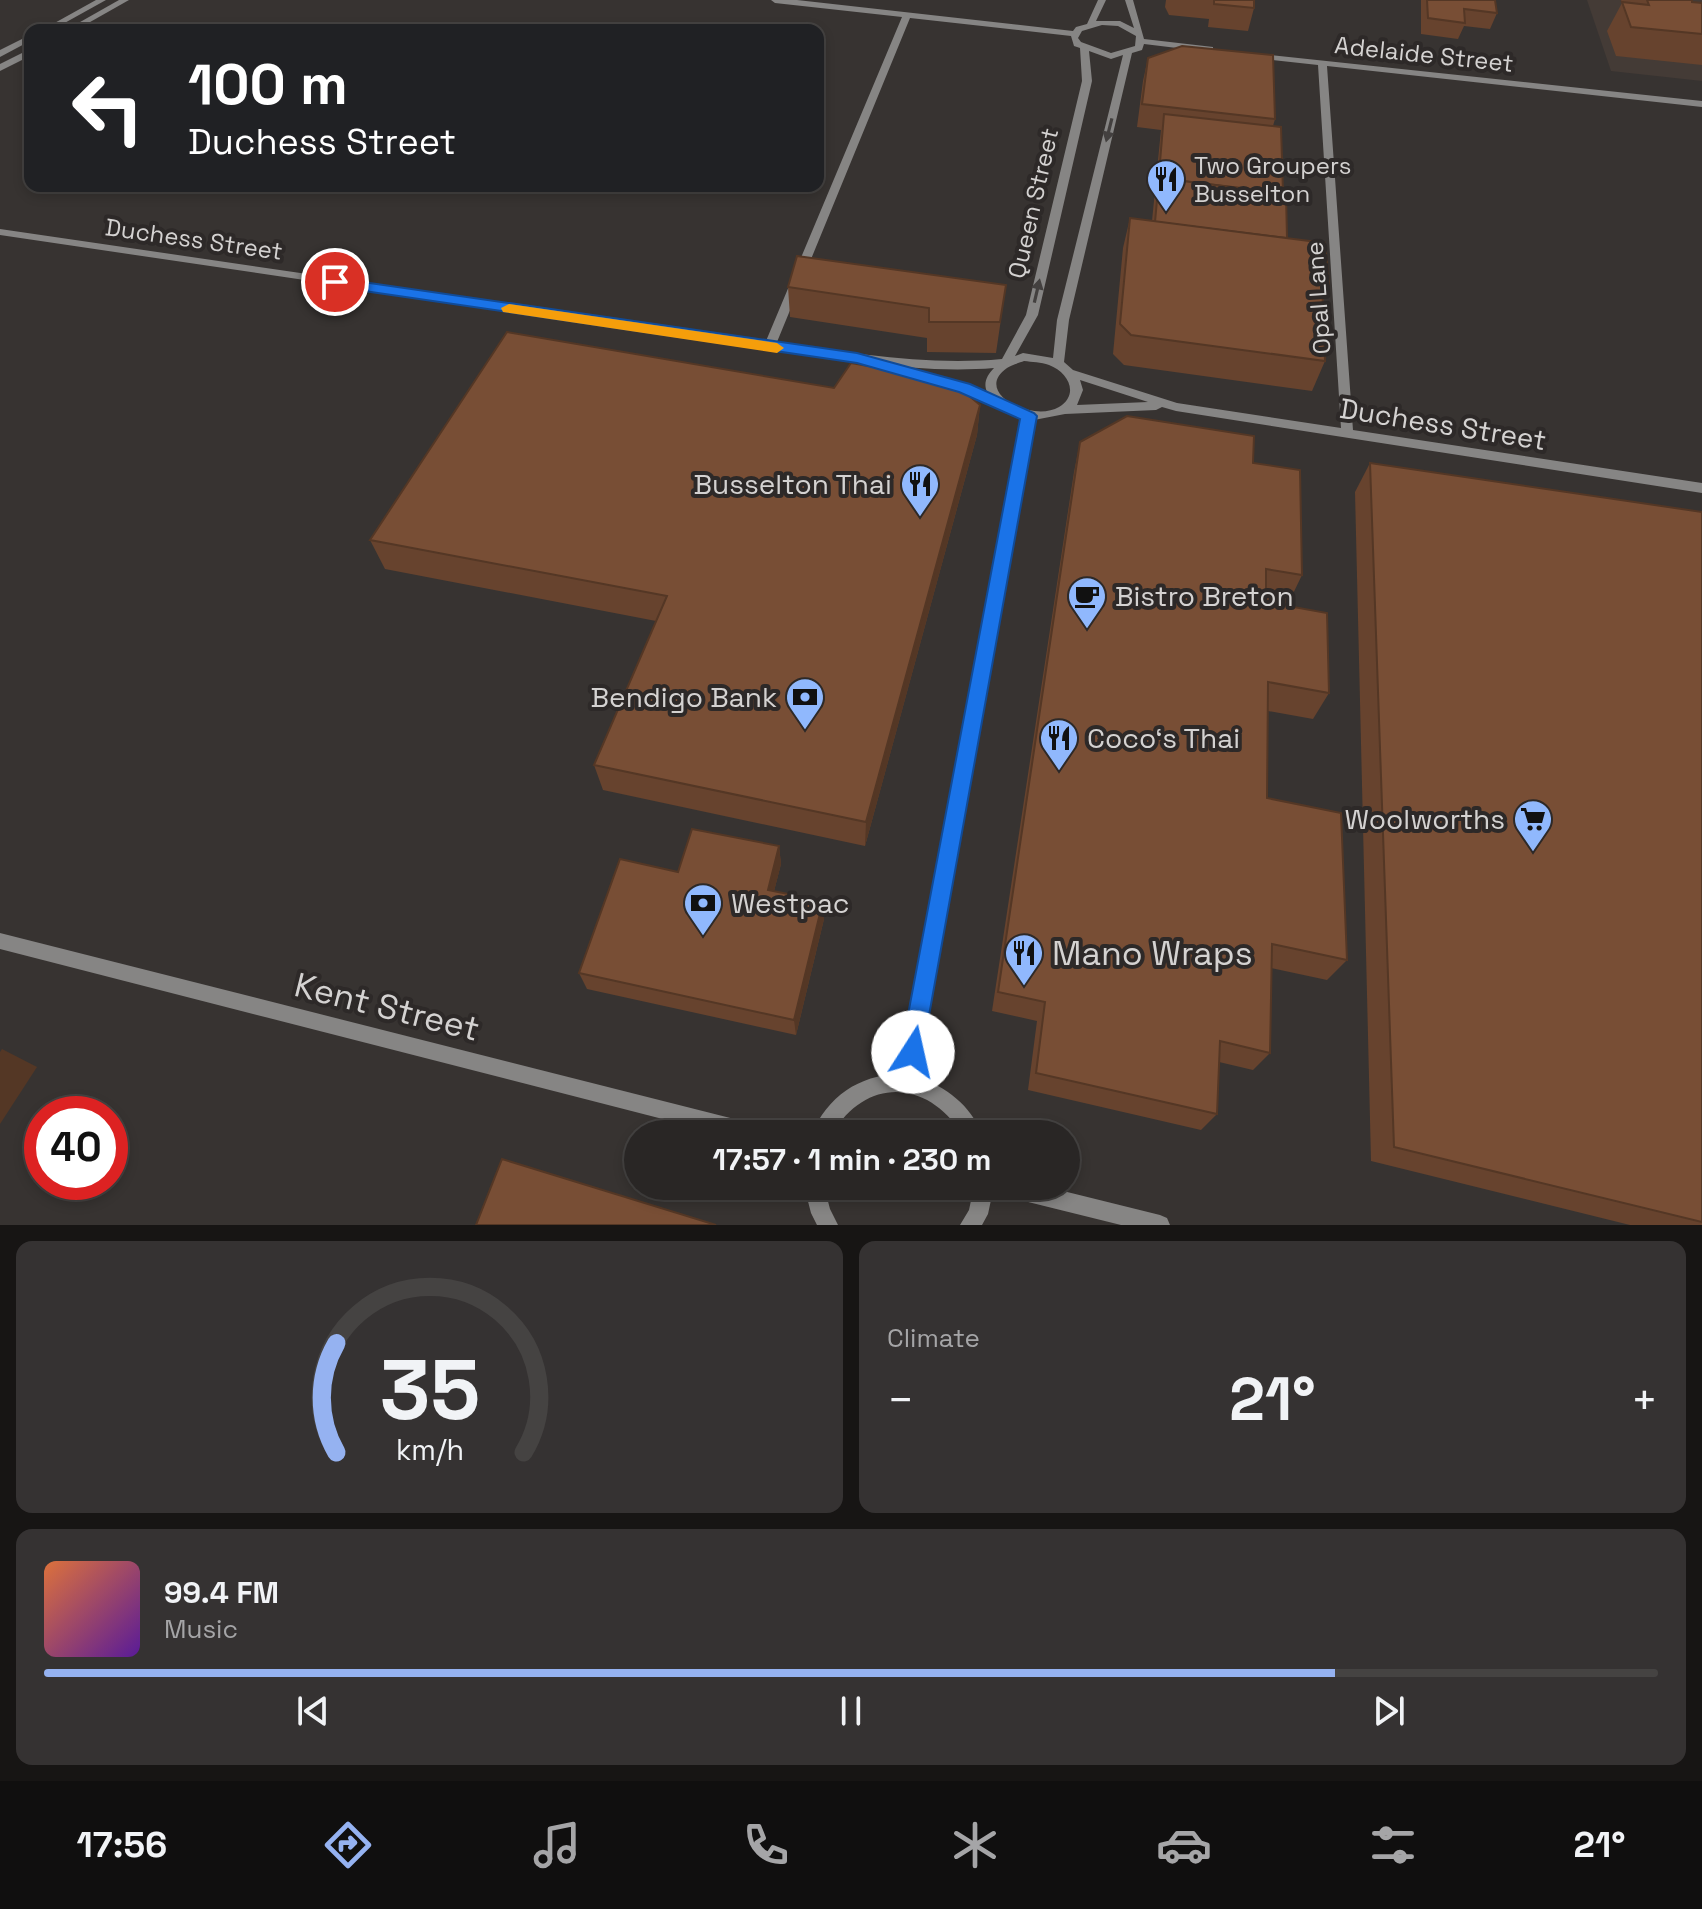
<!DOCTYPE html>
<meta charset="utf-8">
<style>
:root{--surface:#292625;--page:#353232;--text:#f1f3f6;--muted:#a5a5a7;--line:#454342;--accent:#95b2f1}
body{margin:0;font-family:"Space Grotesk",sans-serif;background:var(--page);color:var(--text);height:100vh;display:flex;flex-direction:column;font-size:30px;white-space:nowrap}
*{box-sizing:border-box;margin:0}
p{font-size:26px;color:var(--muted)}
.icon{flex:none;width:44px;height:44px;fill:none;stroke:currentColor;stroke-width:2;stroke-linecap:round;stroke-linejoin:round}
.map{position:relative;height:1225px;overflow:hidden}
.side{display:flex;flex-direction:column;gap:16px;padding:16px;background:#171514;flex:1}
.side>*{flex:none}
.hud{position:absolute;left:24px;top:24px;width:800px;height:168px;border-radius:16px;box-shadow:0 4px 12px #0003,0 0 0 2px var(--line);background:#202124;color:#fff;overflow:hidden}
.speed{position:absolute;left:24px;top:1096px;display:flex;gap:16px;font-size:40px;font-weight:700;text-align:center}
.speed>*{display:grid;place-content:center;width:104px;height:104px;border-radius:50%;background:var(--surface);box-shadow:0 4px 12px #0003,0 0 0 2px var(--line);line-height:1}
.speed .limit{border:12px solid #d22;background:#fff;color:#111}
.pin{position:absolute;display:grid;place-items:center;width:68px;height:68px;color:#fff;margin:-34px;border:4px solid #fff;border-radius:50%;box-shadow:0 2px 8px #0007}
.me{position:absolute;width:88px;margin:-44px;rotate:10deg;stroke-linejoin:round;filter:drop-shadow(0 0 6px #0008)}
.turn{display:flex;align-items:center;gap:28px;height:168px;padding:0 32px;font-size:36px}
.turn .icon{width:104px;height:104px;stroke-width:2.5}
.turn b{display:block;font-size:56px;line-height:68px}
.big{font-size:60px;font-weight:700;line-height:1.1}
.side .tile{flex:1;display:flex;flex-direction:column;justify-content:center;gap:12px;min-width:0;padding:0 28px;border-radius:16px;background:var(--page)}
.side .dial{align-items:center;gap:0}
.dial svg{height:208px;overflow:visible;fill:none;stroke:var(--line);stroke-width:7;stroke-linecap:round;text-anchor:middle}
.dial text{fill:var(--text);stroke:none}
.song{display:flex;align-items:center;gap:24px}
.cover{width:96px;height:96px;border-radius:12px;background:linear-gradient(135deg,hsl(20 70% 55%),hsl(270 70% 35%))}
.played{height:8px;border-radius:4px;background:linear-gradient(90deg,var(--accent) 80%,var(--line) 80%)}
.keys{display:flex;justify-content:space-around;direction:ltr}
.heat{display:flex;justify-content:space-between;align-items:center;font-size:44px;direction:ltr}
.side .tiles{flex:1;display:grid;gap:16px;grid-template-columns:1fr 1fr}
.tile:last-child{grid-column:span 2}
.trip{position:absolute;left:624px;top:1120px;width:456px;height:80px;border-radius:40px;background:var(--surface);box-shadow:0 4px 12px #0003,0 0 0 2px var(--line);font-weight:700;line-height:80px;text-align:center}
.tabs{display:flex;height:128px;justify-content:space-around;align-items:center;background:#100f0f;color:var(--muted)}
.tabs .icon{width:56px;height:56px}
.tabs .selected{color:var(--accent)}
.tabs b{font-size:36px;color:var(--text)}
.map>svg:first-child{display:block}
.built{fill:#443b36}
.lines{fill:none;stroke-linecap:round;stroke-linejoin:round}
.minor{fill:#868584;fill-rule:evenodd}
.wall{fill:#67432e}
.shaded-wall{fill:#543725}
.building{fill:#784e35;stroke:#543725;stroke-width:2}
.oneway{fill:#43403f}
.route{fill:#1a73e8;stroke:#114b97;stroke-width:2}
.slow{fill:#f59e0b}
.labels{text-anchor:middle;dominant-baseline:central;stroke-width:8;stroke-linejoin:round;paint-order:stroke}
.far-street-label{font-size:24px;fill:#d4d2d1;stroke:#2d2928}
.far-poi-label{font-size:24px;fill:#d4d2d1;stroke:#2d2928;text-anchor:start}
.street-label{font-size:28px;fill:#d4d2d1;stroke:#2d2928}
.poi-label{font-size:28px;fill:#d4d2d1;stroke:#2d2928;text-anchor:end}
.near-poi-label{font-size:34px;fill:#d4d2d1;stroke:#2d2928;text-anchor:start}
.near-street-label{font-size:34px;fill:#d4d2d1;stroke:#2d2928}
</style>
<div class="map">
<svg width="1702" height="1225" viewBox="0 0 1702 1225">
<rect width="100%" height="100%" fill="#373331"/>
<!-- built -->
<polygon class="built" points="1587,0 1702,0 1702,81 1611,71"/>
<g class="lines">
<!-- minor -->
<g class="minor">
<polygon points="96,0 106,0 52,30 42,30"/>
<polygon points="119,0 129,0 76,30 66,30"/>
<path d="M771,0h26l276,31 3,-4 11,-3 11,-24h8l-10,21h24l14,7 -9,-28h8l11,39 69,8v4l-3,1 -66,-8 -2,6 -10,3 -63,267 -5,42 9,8 104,33 164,25 -23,-363 -64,-7 -3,-1v-4l451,48v6l-375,-41 26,364 349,53v10l-526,-82 -14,-4 -6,3 -91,4 -31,6 -117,657c30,10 53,28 65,57h-20c-35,-55 -96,-57 -130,0h-20c15,-37 47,-59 87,-60l123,-655 -18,-8 -10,-8 -97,-31 -2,-3 6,-4 86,27c-4,-9 0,-17 7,-24 -72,6 -150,-8 -221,-19l-4,2 -5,-3 -764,-113v-6l766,112 136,-324 -127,-14zM910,18l161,18 3,10 6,2 2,33 -56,234 -24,44c-75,7 -151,-6 -225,-17zM1102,25l16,1 18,10 -1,10 -24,7 -30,-11 -3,-4 4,-7zM1089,51l22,8 12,-4 -66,265 -4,38 -30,-5 -8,3 23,-41 54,-234zM1024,361c8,1 17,1 25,4 19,7 31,29 10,42 -27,16 -87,-15 -52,-39 4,-3 12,-5 17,-7zM1080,380l68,22 -71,3 6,-15z"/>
<polygon points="30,35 30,41 0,57 0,50"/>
<polygon points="30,49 30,56 0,71 0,64"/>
<polygon points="0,933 758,1125 765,1127 767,1134 721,1134 0,949"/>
<polygon points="804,1186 824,1186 830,1209 838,1225 817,1225 811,1213"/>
<polygon points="974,1186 994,1186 988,1214 982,1225 960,1225 969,1210"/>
<polygon points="994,1186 1043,1186 1160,1215 1167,1218 1170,1225 1121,1225 1004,1196 997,1193"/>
</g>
</g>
<!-- wall -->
<g class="wall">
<polygon points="1166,0 1254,0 1254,8 1248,31 1208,27 1209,19 1169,15 1165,7"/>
<polygon points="1421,0 1495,0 1497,13 1490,29 1464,26 1458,39 1421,34"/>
<polygon points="1621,0 1692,0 1702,34 1702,65 1616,56 1607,31 1622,3"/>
<polygon points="1148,58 1275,119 1273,126 1283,193 1287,238 1329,284 1322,300 1325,361 1312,391 1124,365 1113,354 1123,248 1130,218 1152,221 1161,130 1137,127 1143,81"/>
<polygon points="1006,285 996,353 927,352 927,338 790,317 788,287"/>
<polygon points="834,388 980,405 977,435 865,846 603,790 594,765 656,621 385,569 370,540"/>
<polygon points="1080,442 1253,463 1302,575 1288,604 1266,600 1266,602 1329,693 1313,719 1268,711 1267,798 1347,960 1327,980 1271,968 1270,1053 1253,1070 1219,1062 1217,1114 1201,1130 1028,1090 1037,1021 992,1011 1074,472"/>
<polygon points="1370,463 1702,512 1702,1225 1630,1225 1371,1161 1355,492"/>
<polygon points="779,846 781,864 774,891 824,919 796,1035 587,989 579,973"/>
</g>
<!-- shaded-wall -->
<g class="shaded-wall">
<polygon points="980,405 977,435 865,846 866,822"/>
<polygon points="779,846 781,864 770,907 768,890"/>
<polygon points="823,901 824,919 796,1035 794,1020"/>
<polygon points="2,1049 37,1067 0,1124 0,1052"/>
</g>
<!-- building -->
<g class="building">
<polygon points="1214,0 1254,0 1254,8 1214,4"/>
<polygon points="1427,0 1495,0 1497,13 1464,9 1465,23 1428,18"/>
<polygon points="1647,0 1692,0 1692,2 1702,3 1702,34 1631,27 1622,2 1649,5"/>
<polygon points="1182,46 1273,55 1275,119 1142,104 1148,58"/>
<polygon points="1164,114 1281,127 1283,193 1159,178 1158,186"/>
<polygon points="1159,178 1286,194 1287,238 1155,222"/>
<polygon points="1130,218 1325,243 1329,284 1322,283 1325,361 1131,335 1120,324"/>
<polygon points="797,256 1006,285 1000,322 929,322 929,308 788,287"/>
<polygon points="507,332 834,388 851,363 950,380 980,405 866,822 594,765 667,596 370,540"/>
<polygon points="1127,416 1254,436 1253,463 1300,470 1302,575 1266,569 1266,602 1327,613 1329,693 1268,682 1267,798 1341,813 1347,960 1272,944 1270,1053 1220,1041 1217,1114 1036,1073 1045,1002 998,992 1080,442"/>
<polygon points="1370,463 1702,512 1702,1222 1394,1147"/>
<polygon points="692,829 779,846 768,890 823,901 794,1020 579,973 620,859 678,872"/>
<polygon points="502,1159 716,1225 476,1225"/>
</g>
<!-- one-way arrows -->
<defs><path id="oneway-solid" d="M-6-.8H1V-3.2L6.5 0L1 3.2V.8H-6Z" transform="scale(2)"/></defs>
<g class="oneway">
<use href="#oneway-solid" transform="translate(1109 130) rotate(104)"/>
<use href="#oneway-solid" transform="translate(1037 291) rotate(-77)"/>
</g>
<!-- route -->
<polygon class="route" points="335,278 857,353 970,384 1034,413 1037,416 921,1060 913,1064 905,1060 901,1052 1020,419 959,392 857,363 330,286 328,282"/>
<!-- slow -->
<polygon class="slow" points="509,304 777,343 784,348 777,353 503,312 501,308"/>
<!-- icons -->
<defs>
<symbol id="restaurant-pin" viewBox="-11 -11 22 30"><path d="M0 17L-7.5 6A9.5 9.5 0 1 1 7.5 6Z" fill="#90b8fd" stroke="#2d2928"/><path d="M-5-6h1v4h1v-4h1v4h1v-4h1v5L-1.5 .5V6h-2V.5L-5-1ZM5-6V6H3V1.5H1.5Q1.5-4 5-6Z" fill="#111"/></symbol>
<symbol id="cafe-pin" viewBox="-11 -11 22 30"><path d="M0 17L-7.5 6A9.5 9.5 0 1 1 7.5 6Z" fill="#90b8fd" stroke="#2d2928"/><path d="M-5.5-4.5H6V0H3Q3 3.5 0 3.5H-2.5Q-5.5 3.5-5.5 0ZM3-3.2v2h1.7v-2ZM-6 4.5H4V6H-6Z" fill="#111"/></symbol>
<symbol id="bank-pin" viewBox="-11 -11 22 30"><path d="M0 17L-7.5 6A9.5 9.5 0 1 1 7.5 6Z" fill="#90b8fd" stroke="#2d2928"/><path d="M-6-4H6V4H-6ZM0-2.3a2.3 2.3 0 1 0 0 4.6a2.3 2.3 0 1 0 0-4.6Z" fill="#111"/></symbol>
<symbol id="supermarket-pin" viewBox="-11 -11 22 30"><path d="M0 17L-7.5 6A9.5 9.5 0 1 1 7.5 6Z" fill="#90b8fd" stroke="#2d2928"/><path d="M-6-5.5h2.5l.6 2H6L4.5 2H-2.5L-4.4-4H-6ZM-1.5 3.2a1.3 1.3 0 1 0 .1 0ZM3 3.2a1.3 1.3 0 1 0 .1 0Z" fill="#111"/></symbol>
</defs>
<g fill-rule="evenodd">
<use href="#restaurant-pin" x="1144" y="157" width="44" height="60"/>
<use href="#restaurant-pin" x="898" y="462" width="44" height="60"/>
<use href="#cafe-pin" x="1065" y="574" width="44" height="60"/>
<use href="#bank-pin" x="783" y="675" width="44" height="60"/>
<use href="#restaurant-pin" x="1037" y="716" width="44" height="60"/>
<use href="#supermarket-pin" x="1511" y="797" width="44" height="60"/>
<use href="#bank-pin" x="681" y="881" width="44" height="60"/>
<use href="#restaurant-pin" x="1002" y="931" width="44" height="60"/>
</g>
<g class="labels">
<!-- far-street labels -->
<g class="far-street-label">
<text transform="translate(1424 54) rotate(6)">Adelaide Street</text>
<text transform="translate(1033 203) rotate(-77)">Queen Street</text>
<text transform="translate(194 239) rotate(8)">Duchess Street</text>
<text transform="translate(1318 298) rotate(-94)">Opal Lane</text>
</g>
<!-- far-poi labels -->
<g class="far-poi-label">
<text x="1194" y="165">Two Groupers<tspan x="1194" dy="28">Busselton</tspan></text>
</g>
<!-- street labels -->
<g class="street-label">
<text transform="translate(1443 424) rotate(9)">Duchess Street</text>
</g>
<!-- poi labels -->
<g class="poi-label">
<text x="892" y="484">Busselton Thai</text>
<text x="1115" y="596" text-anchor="start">Bistro Breton</text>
<text x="777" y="697">Bendigo Bank</text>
<text x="1087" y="738" text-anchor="start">Coco‘s Thai</text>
<text x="1505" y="819">Woolworths</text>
<text x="731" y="903" text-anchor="start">Westpac</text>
</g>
<!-- near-poi labels -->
<g class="near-poi-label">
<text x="1052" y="953">Mano Wraps</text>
</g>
<!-- near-street labels -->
<g class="near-street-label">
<text transform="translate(387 1007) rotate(14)">Kent Street</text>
</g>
</g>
</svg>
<div class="speed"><div class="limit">40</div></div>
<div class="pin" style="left:335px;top:282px;background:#d93025"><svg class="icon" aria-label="arrive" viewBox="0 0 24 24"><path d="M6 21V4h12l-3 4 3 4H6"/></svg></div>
<svg class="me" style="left:913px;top:1052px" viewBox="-20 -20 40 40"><circle r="19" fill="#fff"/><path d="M0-13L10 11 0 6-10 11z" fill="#1a73e8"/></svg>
<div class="trip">17:57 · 1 min · 230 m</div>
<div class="hud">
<div class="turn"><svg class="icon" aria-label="left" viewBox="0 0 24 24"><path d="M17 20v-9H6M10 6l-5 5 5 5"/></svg><div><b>100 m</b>Duchess Street</div></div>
</div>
</div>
<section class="side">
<div class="tiles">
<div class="tile dial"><svg viewBox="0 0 100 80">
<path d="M14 69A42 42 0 1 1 86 69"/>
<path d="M14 69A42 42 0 0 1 14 27" stroke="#95b2f1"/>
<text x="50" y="56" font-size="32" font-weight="700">35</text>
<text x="50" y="72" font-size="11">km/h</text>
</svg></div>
<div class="tile"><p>Climate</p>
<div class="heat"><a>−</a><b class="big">21°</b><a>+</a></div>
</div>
<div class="tile">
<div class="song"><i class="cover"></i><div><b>99.4 FM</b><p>Music</p></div></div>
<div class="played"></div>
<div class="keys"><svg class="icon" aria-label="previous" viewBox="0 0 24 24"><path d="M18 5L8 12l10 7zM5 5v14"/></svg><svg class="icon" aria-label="pause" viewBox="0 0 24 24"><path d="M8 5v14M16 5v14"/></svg><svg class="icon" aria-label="next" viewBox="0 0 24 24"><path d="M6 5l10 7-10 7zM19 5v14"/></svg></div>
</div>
</div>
</section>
<nav class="tabs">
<b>17:56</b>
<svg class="icon selected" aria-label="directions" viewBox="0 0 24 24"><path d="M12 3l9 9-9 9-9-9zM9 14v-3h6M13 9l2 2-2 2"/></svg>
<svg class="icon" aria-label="music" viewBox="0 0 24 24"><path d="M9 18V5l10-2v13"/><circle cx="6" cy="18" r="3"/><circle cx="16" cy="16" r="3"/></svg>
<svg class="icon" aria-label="phone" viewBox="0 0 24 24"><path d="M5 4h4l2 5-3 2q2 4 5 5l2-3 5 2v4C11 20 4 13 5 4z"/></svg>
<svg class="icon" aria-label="climate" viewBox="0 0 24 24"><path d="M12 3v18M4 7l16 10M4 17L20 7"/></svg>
<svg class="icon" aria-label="car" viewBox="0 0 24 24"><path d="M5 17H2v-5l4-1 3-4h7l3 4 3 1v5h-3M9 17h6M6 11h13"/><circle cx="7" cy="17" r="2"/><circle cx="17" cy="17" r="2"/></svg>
<svg class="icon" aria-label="filters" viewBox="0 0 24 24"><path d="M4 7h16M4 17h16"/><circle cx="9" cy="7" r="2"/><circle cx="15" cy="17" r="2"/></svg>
<b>21°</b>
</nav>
